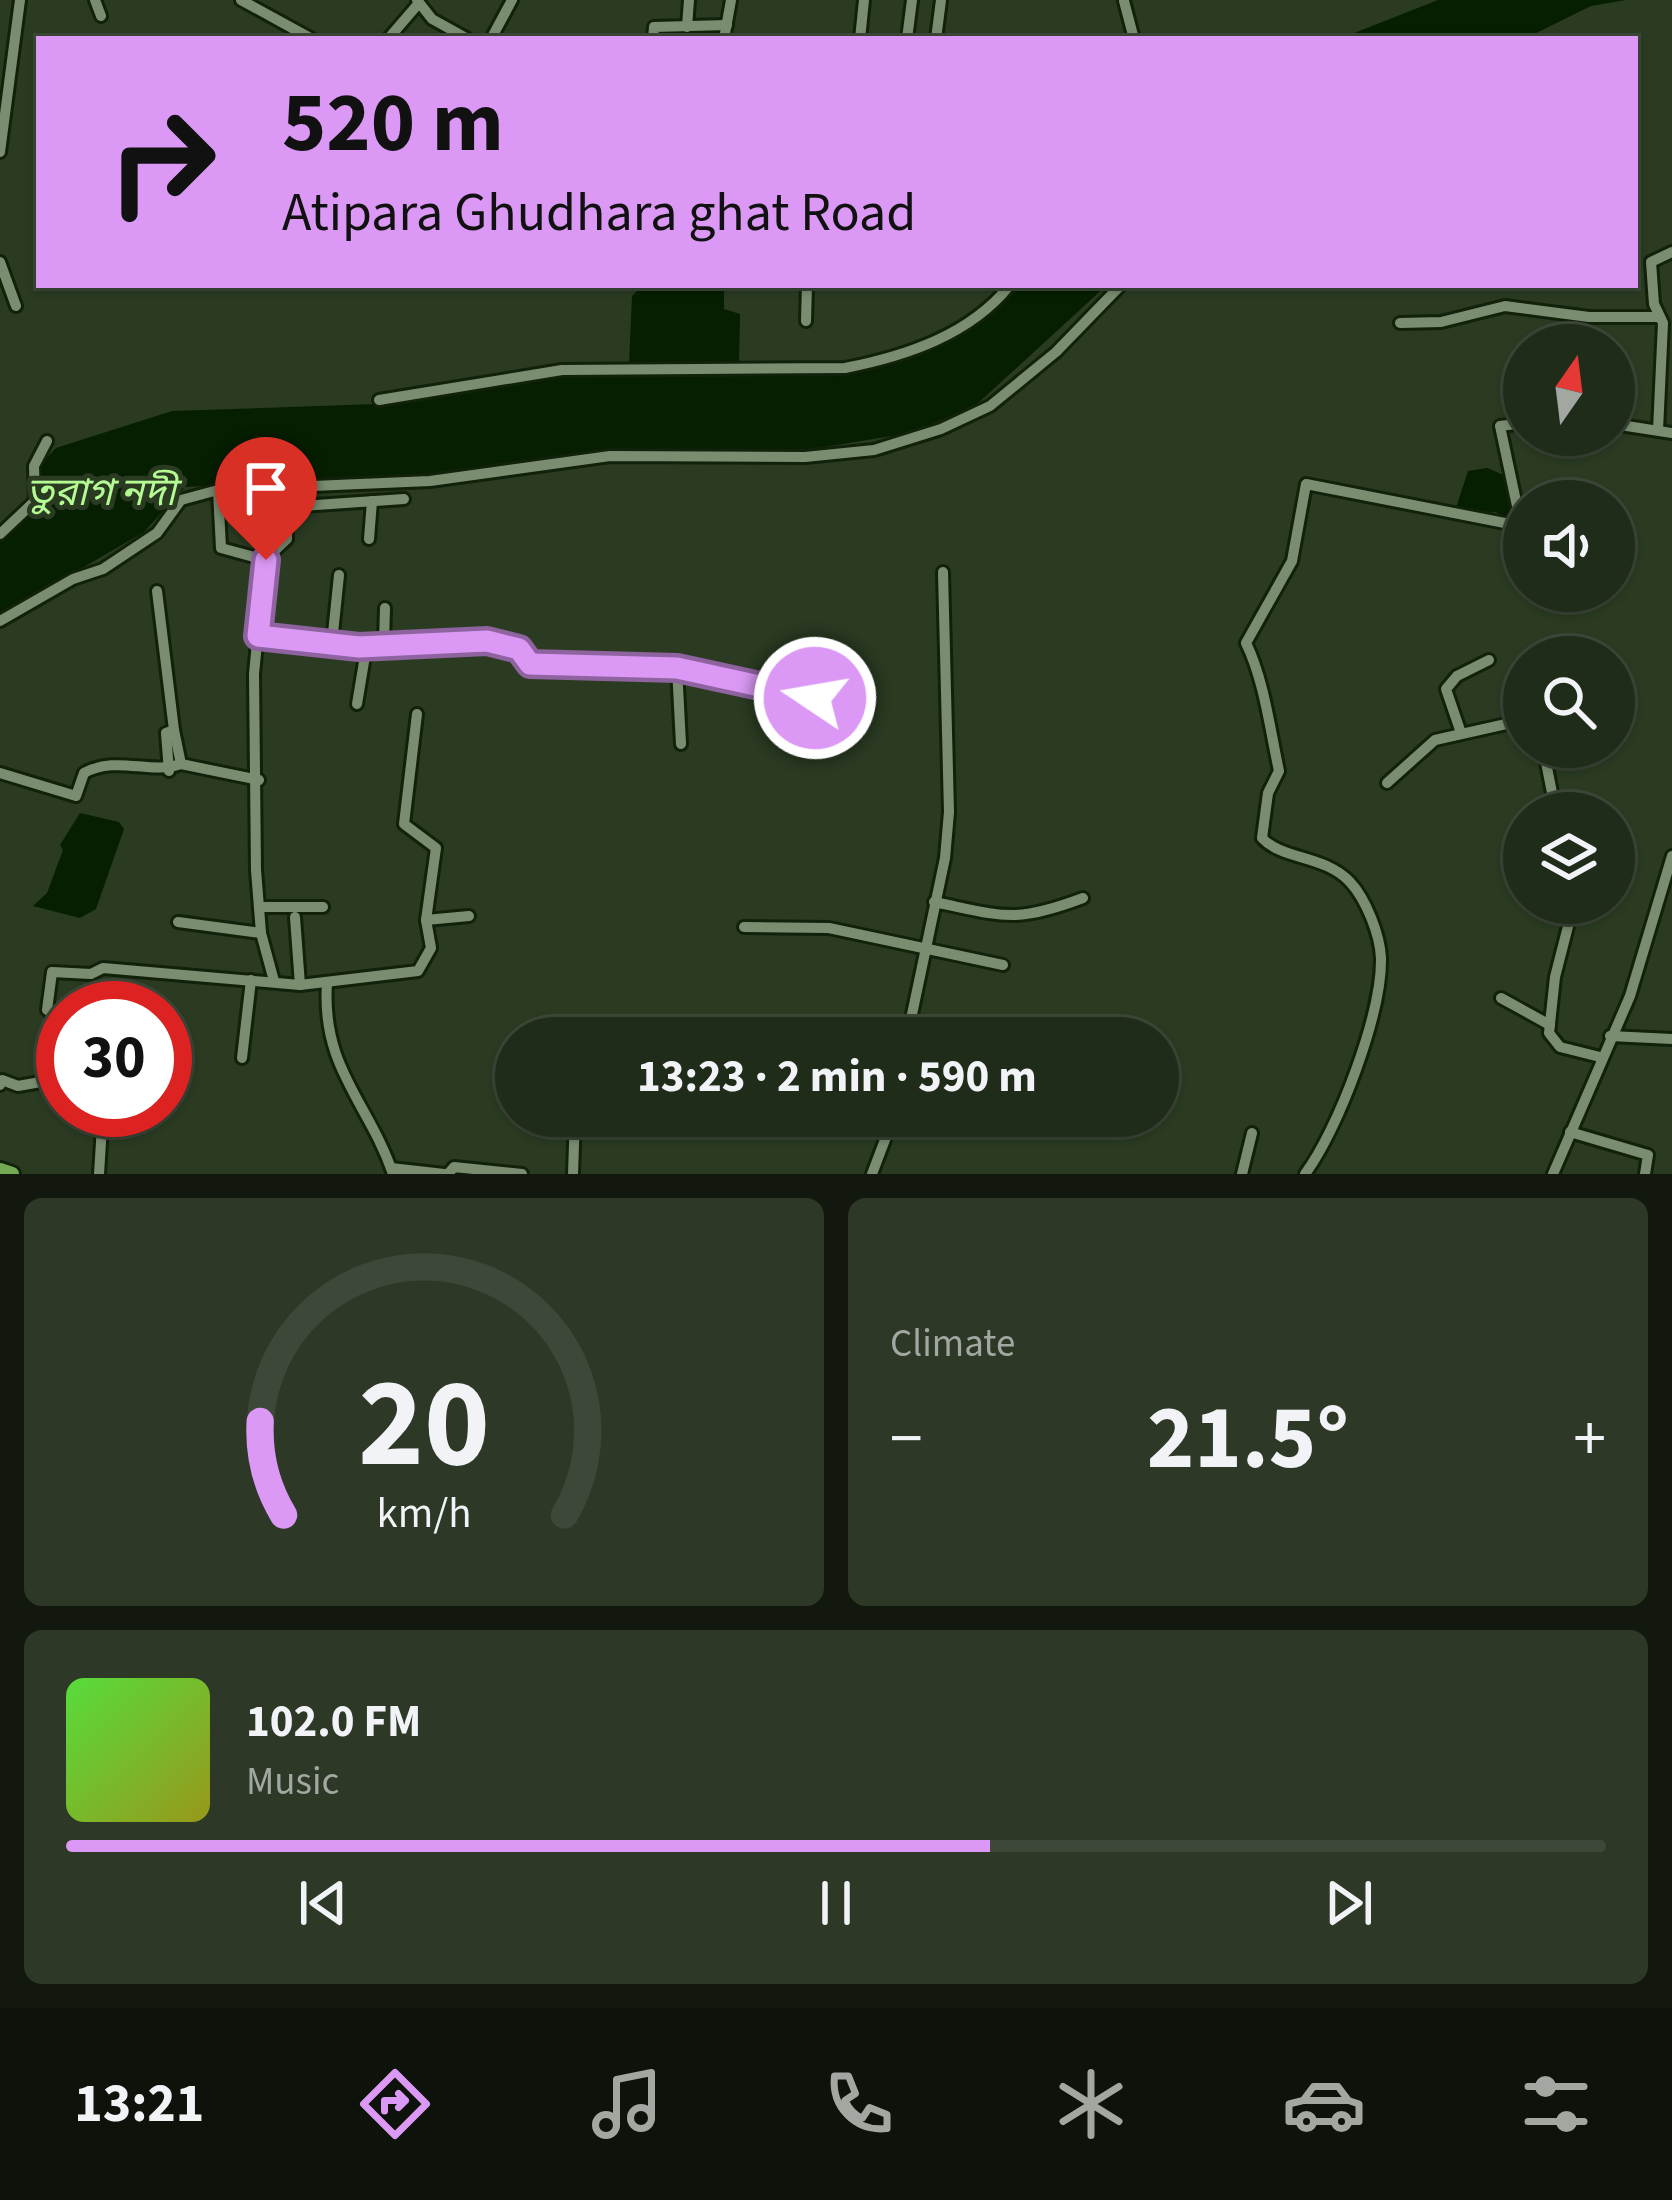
<!DOCTYPE html>
<meta charset="utf-8">
<style>
:root{--surface:#202c1a;--page:#2d3827;--text:#f1f3f6;--muted:#a2a7a2;--line:#3d4839;--accent:#db99f5}
body{margin:0;font-family:"Source Sans 3","Noto Sans Bengali",sans-serif;background:var(--page);color:var(--text);height:100vh;display:flex;flex-direction:column;font-size:45px;white-space:nowrap}
*{box-sizing:border-box;margin:0}
p{font-size:39px;color:var(--muted)}
.icon{flex:none;width:66px;height:66px;fill:none;stroke:currentColor;stroke-width:2;stroke-linecap:round;stroke-linejoin:round}
.map{position:relative;height:1174px;overflow:hidden}
.details{display:flex;flex-direction:column;gap:24px;padding:24px;background:#12180e;flex:1}
.details>*{flex:none}
.guide{position:absolute;left:36px;top:36px;width:1602px;height:252px;border-radius:0px;box-shadow:0 3px 9px #0004,0 0 0 3px var(--line);background:#db99f5;color:#111;overflow:hidden}
.needle{width:78px;rotate:14deg}
.tools{position:absolute;left:1503px;top:324px;display:grid;gap:24px}
.tools a{display:grid;place-items:center;width:132px;height:132px;border-radius:50%;background:var(--surface);box-shadow:0 3px 9px #0004,0 0 0 3px var(--line);font-size:60px}
.speed{position:absolute;left:36px;top:981px;display:flex;gap:24px;font-size:60px;font-weight:700;text-align:center}
.speed>*{display:grid;place-content:center;width:156px;height:156px;border-radius:50%;background:var(--surface);box-shadow:0 3px 9px #0004,0 0 0 3px var(--line);line-height:1}
.speed .limit{border:18px solid #d22;background:#fff;color:#111}
.pin{position:absolute;display:grid;place-items:center;width:102px;height:102px;color:#fff;margin:-123px -51px;border-radius:50% 50% 50% 0;rotate:-45deg;box-shadow:0 0 12px #0007}
.pin .icon{rotate:45deg}
.me{position:absolute;width:132px;margin:-66px;rotate:282deg;stroke-linejoin:round;filter:drop-shadow(0 0 9px #0008)}
.turn{display:flex;align-items:center;gap:42px;height:252px;padding:0 48px;font-size:54px}
.turn .icon{width:156px;height:156px;stroke-width:2.5}
.turn b{display:block;font-size:84px;line-height:102px}
.big{font-size:90px;font-weight:700;line-height:1.1}
.details .tile{flex:1;display:flex;flex-direction:column;justify-content:center;gap:18px;min-width:0;padding:0 42px;border-radius:18px;background:var(--page)}
.details .dial{align-items:center;gap:0}
.dial svg{height:312px;overflow:visible;fill:none;stroke:var(--line);stroke-width:7;stroke-linecap:round;text-anchor:middle}
.dial text{fill:var(--text);stroke:none}
.song{display:flex;align-items:center;gap:36px}
.cover{width:144px;height:144px;border-radius:18px;background:linear-gradient(135deg,hsl(110 70% 55%),hsl(60 70% 35%))}
.played{height:12px;border-radius:6px;background:linear-gradient(90deg,var(--accent) 60%,var(--line) 60%)}
.keys{display:flex;justify-content:space-around;direction:ltr}
.heat{display:flex;justify-content:space-between;align-items:center;font-size:66px;direction:ltr}
.details .tiles{flex:1;display:grid;gap:24px;grid-template-columns:1fr 1fr}
.tile:last-child{grid-column:span 2}
.trip{position:absolute;left:495px;top:1017px;width:684px;height:120px;border-radius:60px;background:var(--surface);box-shadow:0 3px 9px #0004,0 0 0 3px var(--line);font-weight:700;line-height:120px;text-align:center}
.dock{display:flex;height:192px;justify-content:space-around;align-items:center;background:#0d120a;color:var(--muted)}
.dock .icon{width:84px;height:84px}
.dock .selected{color:var(--accent)}
.dock b{font-size:54px;color:var(--text)}
.map>svg:first-child{display:block}
.water{fill:#061f00}
.lines{fill:none;stroke-linecap:round;stroke-linejoin:round}
.minor-casing{stroke:#12210a;stroke-width:16}
.major-casing{stroke:#12210a;stroke-width:20}
.minor{stroke:#7a8d71;stroke-width:10}
.major{stroke:#72a952;stroke-width:14}
.route-casing{stroke:#8e639f;stroke-width:30}
.route{stroke:#db99f5;stroke-width:21}
.labels{text-anchor:middle;dominant-baseline:central;stroke-width:10;stroke-linejoin:round;paint-order:stroke}
.water-label{font-size:39px;font-style:italic;fill:#b5fb94;stroke:#2a3b22}
</style>
<div class="map">
<svg width="1672" height="1174" viewBox="0 0 1672 1174">
<rect width="100%" height="100%" fill="#2a3b22"/>
<!-- water -->
<g class="water">
<polygon points="1438,0 1626,0 1591,6 1524,39 1339,39"/>
<path d="M1019,285h88l-132,121 -65,27 -110,18 -195,4 -170,20 -250,12 -41,45 -144,84v-77c31,-18 45,-38 39,-73l17,-18 116,-37 234,-8 161,-28 266,-2 44,-7 100,-43z"/>
<polygon points="642,286 711,285 724,291 724,309 740,314 739,363 629,364 632,296"/>
<polygon points="1487,468 1506,476 1516,516 1511,522 1496,512 1455,511 1468,471"/>
<polygon points="80,813 119,822 124,829 96,909 80,918 33,906 47,893 63,850 60,845"/>
</g>
<g class="lines">
<defs>
<g id="minor">
<polyline points="95,0 101,16"/>
<polyline points="241,0 312,39"/>
<polyline points="417,0 432,19 468,39"/>
<polyline points="1124,1 1134,39"/>
<polyline points="687,27 689,0"/>
<polyline points="388,39 419,3"/>
<polyline points="491,39 512,0"/>
<polyline points="653,39 654,27 727,25"/>
<polyline points="724,39 731,0"/>
<polyline points="860,39 864,0"/>
<polyline points="907,39 912,0"/>
<polyline points="936,39 941,0"/>
<polyline points="0,152 20,0"/>
<polyline points="0,262 16,306"/>
<polyline points="806,321 807,285"/>
<polyline points="1400,323 1441,322 1505,306 1589,317 1659,317"/>
<path d="M379,400l183,-30 283,-2c61,-12 125,-33 165,-83"/>
<polyline points="1614,424 1672,433"/>
<polyline points="1658,430 1663,323 1654,304 1651,262 1672,252"/>
<polyline points="218,490 221,548 265,560"/>
<polyline points="0,534 35,501 34,466 47,441"/>
<polyline points="369,539 372,501"/>
<polyline points="265,560 254,674 256,870 261,933 274,981"/>
<polyline points="265,560 287,539 287,507 404,499"/>
<polyline points="157,591 174,730 166,733 169,771"/>
<polyline points="0,621 73,579 103,569 157,533 181,500 218,490 430,481 610,456 805,457 874,450 941,429 990,406 1056,352 1121,285"/>
<polyline points="258,636 359,647 487,641 519,649 530,664 677,668 815,698"/>
<polyline points="384,642 385,608"/>
<polyline points="332,643 339,575"/>
<polyline points="677,668 681,744"/>
<polyline points="357,704 367,644"/>
<polyline points="174,730 181,764 259,780"/>
<polyline points="1461,733 1446,689 1457,676 1489,660"/>
<polyline points="1543,747 1556,813"/>
<path d="M0,773l76,23 8,-23c33,-18 66,2 97,-9"/>
<polyline points="1387,783 1435,740 1524,720"/>
<path d="M934,902c69,14 80,22 149,-4"/>
<polyline points="1574,903 1555,977 1549,1033 1560,1047 1600,1057"/>
<polyline points="259,907 323,907"/>
<polyline points="295,917 300,985"/>
<polyline points="426,920 469,916"/>
<polyline points="178,922 261,933"/>
<polyline points="744,927 829,928 1003,965"/>
<path d="M327,983c-6,85 42,120 66,191"/>
<polyline points="1501,998 1550,1025"/>
<polyline points="47,1010 52,972 91,974 103,968 300,985 418,971 431,948 426,920 436,848 404,824 417,714"/>
<polyline points="1610,1036 1672,1039"/>
<polyline points="907,1038 945,858 949,812 943,572"/>
<polyline points="242,1058 251,980"/>
<polyline points="0,1085 2,1080 18,1086 63,1078"/>
<polyline points="165,1088 178,1088"/>
<polyline points="144,1110 144,1112"/>
<polyline points="1570,1132 1648,1155 1645,1174"/>
<polyline points="391,1168 444,1174"/>
<polyline points="99,1174 103,1110"/>
<polyline points="448,1174 454,1167 522,1174"/>
<polyline points="573,1174 575,1116"/>
<polyline points="872,1174 894,1116"/>
<polyline points="1242,1174 1252,1133"/>
<path d="M1305,1174c33,-44 77,-160 76,-216 -1,-23 -15,-59 -31,-76 -25,-27 -68,-22 -88,-44l6,-45 11,-22c-9,-42 -15,-91 -33,-128l46,-82 14,-77 209,41 5,-5 -20,-94 24,-3"/>
<polyline points="1553,1174 1630,996 1672,856"/>
</g>
<polyline id="major" points="0,1170 12,1174"/>
</defs>
<!-- minor casing -->
<use href="#minor" class="minor-casing"/>
<!-- major casing -->
<use href="#major" class="major-casing"/>
<!-- minor -->
<use href="#minor" class="minor"/>
<!-- major -->
<use href="#major" class="major"/>
</g>
<g class="lines">
<defs>
<polyline id="route" points="266,560 258,636 359,647 487,641 519,649 530,664 677,668 815,698"/>
</defs>
<!-- route casing -->
<use href="#route" class="route-casing"/>
<!-- route -->
<use href="#route" class="route"/>
</g>
<g class="labels">
<!-- water labels -->
<g class="water-label">
<text x="101" y="493">তুরাগ নদী</text>
</g>
</g>
</svg>
<div class="tools">
<a><svg class="needle" viewBox="-14 -14 28 28"><path d="M0-13l5 13h-10z" fill="#e53935"/><path d="M0 13l5-13h-10z" fill="#a2a7a2"/></svg></a>
<a><svg class="icon" aria-label="sound" viewBox="0 0 24 24"><path d="M4 9h4l5-4v14l-5-4H4zM17 9q2 3 0 6"/></svg></a>
<a><svg class="icon" aria-label="search" viewBox="0 0 24 24"><circle cx="10" cy="10" r="6"/><path d="M15 15l6 6"/></svg></a>
<a><svg class="icon" aria-label="layers" viewBox="0 0 24 24"><path d="M12 4l9 5-9 5-9-5zM3 14l9 5 9-5"/></svg></a>
</div>
<div class="speed"><div class="limit">30</div></div>
<div class="pin" style="left:266px;top:560px;background:#d93025"><svg class="icon" aria-label="arrive" viewBox="0 0 24 24"><path d="M6 21V4h12l-3 4 3 4H6"/></svg></div>
<svg class="me" style="left:815px;top:698px" viewBox="-20 -20 40 40"><circle r="17" fill="#db99f5" stroke="#fff" stroke-width="3"/><path d="M0-11L8 9 0 5-8 9z" fill="#fff"/></svg>
<div class="trip">13:23 · 2 min · 590 m</div>
<div class="guide">
<div class="turn"><svg class="icon" aria-label="right" viewBox="0 0 24 24"><path d="M7 20v-9h11M14 6l5 5-5 5"/></svg><div><b>520 m</b>Atipara Ghudhara ghat Road</div></div>
</div>
</div>
<section class="details">
<div class="tiles">
<div class="tile dial"><svg viewBox="0 0 100 80">
<path d="M14 69A42 42 0 1 1 86 69"/>
<path d="M14 69A42 42 0 0 1 8 45" stroke="#db99f5"/>
<text x="50" y="56" font-size="32" font-weight="700">20</text>
<text x="50" y="72" font-size="11">km/h</text>
</svg></div>
<div class="tile"><p>Climate</p>
<div class="heat"><a>−</a><b class="big">21.5°</b><a>+</a></div>
</div>
<div class="tile">
<div class="song"><i class="cover"></i><div><b>102.0 FM</b><p>Music</p></div></div>
<div class="played"></div>
<div class="keys"><svg class="icon" aria-label="previous" viewBox="0 0 24 24"><path d="M18 5L8 12l10 7zM5 5v14"/></svg><svg class="icon" aria-label="pause" viewBox="0 0 24 24"><path d="M8 5v14M16 5v14"/></svg><svg class="icon" aria-label="next" viewBox="0 0 24 24"><path d="M6 5l10 7-10 7zM19 5v14"/></svg></div>
</div>
</div>
</section>
<nav class="dock">
<b>13:21</b>
<svg class="icon selected" aria-label="directions" viewBox="0 0 24 24"><path d="M12 3l9 9-9 9-9-9zM9 14v-3h6M13 9l2 2-2 2"/></svg>
<svg class="icon" aria-label="music" viewBox="0 0 24 24"><path d="M9 18V5l10-2v13"/><circle cx="6" cy="18" r="3"/><circle cx="16" cy="16" r="3"/></svg>
<svg class="icon" aria-label="phone" viewBox="0 0 24 24"><path d="M5 4h4l2 5-3 2q2 4 5 5l2-3 5 2v4C11 20 4 13 5 4z"/></svg>
<svg class="icon" aria-label="climate" viewBox="0 0 24 24"><path d="M12 3v18M4 7l16 10M4 17L20 7"/></svg>
<svg class="icon" aria-label="car" viewBox="0 0 24 24"><path d="M5 17H2v-5l4-1 3-4h7l3 4 3 1v5h-3M9 17h6M6 11h13"/><circle cx="7" cy="17" r="2"/><circle cx="17" cy="17" r="2"/></svg>
<svg class="icon" aria-label="filters" viewBox="0 0 24 24"><path d="M4 7h16M4 17h16"/><circle cx="9" cy="7" r="2"/><circle cx="15" cy="17" r="2"/></svg>
</nav>
